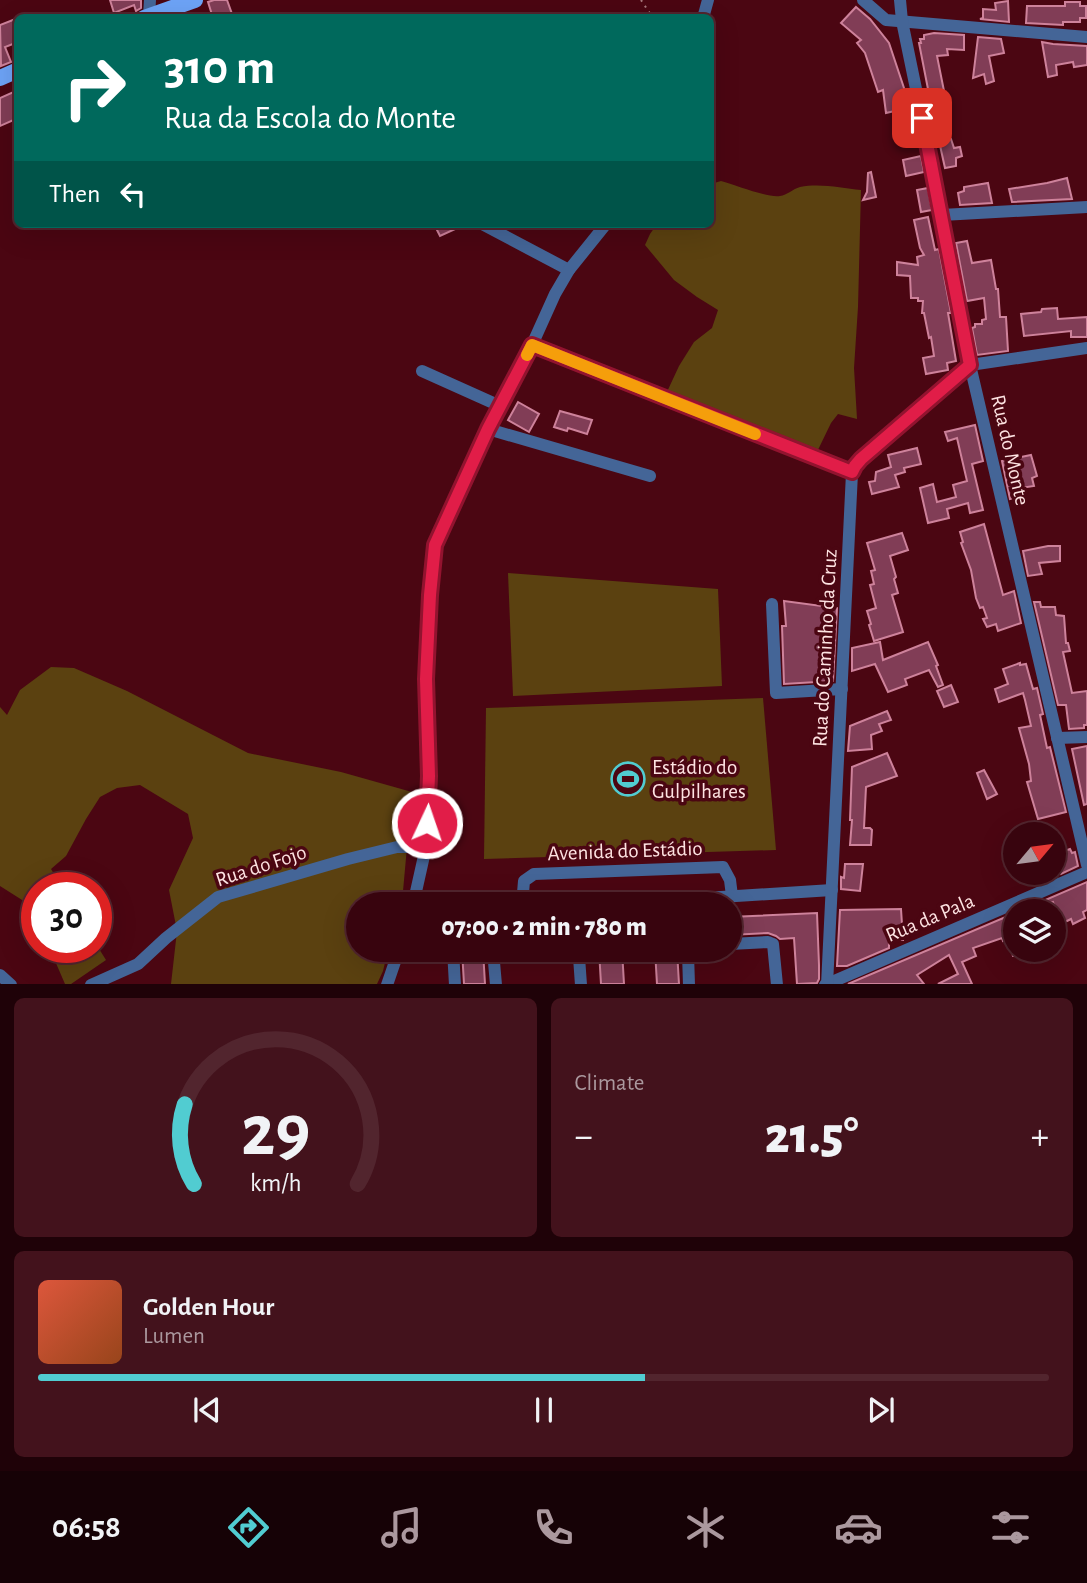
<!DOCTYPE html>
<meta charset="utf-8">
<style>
:root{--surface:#38040e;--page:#43121c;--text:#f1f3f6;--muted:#ab989e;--line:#52252e;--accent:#51ccd1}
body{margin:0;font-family:"Alegreya Sans",sans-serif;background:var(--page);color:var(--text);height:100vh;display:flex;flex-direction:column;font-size:26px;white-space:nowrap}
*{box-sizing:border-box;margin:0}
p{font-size:23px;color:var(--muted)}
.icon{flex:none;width:38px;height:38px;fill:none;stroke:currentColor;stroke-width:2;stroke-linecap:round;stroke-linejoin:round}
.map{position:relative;height:984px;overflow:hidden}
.sheet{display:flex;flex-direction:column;gap:14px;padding:14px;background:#1f0208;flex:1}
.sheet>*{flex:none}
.banner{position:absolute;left:14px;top:14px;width:700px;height:214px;border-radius:10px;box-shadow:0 7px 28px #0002,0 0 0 2px var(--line);background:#00695c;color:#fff;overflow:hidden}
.needle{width:46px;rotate:61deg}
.fabs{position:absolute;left:1003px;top:822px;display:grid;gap:14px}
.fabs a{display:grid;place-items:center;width:63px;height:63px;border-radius:50%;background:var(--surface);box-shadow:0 7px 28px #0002,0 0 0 2px var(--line);font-size:35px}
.speed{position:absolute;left:21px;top:872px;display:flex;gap:14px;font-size:35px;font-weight:700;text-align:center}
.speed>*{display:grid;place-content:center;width:91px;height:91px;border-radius:50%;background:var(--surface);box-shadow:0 7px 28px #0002,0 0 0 2px var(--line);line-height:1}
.speed .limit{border:10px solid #d22;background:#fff;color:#111}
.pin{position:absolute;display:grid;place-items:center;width:60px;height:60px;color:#fff;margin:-30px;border-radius:14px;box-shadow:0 4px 10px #0006}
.me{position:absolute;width:77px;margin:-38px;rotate:3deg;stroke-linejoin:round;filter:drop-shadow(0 0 5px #0008)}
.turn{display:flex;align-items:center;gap:24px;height:147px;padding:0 35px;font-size:32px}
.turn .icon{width:91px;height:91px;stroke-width:2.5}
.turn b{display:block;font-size:49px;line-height:60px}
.then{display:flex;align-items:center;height:66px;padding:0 35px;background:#0003;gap:14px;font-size:26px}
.big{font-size:52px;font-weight:800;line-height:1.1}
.sheet .widget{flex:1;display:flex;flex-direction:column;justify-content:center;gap:10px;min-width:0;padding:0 24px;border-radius:10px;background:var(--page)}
.sheet .dial{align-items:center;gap:0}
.dial svg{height:182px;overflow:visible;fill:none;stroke:var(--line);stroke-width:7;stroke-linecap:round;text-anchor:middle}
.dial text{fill:var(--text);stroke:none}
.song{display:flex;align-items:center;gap:21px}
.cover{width:84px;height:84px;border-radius:10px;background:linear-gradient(135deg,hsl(10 70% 55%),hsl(20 70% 35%))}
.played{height:7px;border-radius:4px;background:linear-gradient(90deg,var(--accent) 60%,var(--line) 60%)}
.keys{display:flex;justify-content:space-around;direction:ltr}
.heat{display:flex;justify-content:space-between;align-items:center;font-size:38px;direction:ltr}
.sheet .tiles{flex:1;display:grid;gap:14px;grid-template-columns:1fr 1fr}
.widget:last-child{grid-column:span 2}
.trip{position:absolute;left:346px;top:892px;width:396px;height:70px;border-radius:35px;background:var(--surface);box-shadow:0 7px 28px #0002,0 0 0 2px var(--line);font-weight:800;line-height:70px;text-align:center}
.menu{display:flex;height:112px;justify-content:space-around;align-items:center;background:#160206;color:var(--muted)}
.menu .icon{width:49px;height:49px}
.menu .on{color:var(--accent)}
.menu b{font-size:32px;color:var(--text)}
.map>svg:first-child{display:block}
.green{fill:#5b4110}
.building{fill:#813d56;stroke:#ce829b;stroke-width:2}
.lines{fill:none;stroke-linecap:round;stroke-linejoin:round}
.path{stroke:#a8797e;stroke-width:2;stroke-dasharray:2 5;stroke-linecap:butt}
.minor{stroke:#446597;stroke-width:12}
.major{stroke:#6da3f6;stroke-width:16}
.route-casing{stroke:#92132f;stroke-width:18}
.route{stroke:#e11d48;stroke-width:12}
.slow{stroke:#f59e0b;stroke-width:12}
.labels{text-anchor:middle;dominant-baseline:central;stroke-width:7;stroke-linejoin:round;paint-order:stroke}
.street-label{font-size:21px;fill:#fee3e2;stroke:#4b0612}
.poi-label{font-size:21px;fill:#fee3e2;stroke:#4b0612;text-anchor:start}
</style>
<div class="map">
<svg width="1087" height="985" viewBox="0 0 1087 985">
<rect width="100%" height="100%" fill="#4b0612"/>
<!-- green -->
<g class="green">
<path d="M721,181c15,4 46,17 59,15 7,-1 13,-7 20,-9 20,-4 42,1 61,3l-3,117 -4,61 3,51 -19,-5 -7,9 -15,31 -150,-60 13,-28 15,-24 18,-14 6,-18 -21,-13 -23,-17 -29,-35 5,-11 7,-10h53l1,-40z"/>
<polygon points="508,573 718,589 722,686 513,696"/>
<polygon points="51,667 74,668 127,691 248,753 341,772 412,792 403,891 400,905 359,905 359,950 388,950 383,971 377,984 171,984 177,931 169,890 193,838 188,814 140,785 117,788 100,797 86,819 66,856 51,869 62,887 37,887 37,920 30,905 0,886 0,707 7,715 20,690"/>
<polygon points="763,698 776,850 484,859 486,708"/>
<polygon points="96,944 106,960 71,984 65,984 49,947 96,947"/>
</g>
<!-- building -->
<g class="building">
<polygon points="110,0 141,0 141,8 136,11 134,5 114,13"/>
<polygon points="214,0 227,0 232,14 222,18 213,18 208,2"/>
<polygon points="1008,1 1009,22 980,19 983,18 983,9 996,10 995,3"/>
<polygon points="1065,2 1080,2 1080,6 1086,6 1086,18 1080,18 1080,22 1063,22 1063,25 1026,23 1027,6 1065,6"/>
<polygon points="856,7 870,19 889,43 904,88 908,108 886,113 883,90 878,92 865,53 857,43 861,40 841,23"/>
<polygon points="18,18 18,42 5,47 11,62 1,66 0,25"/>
<polygon points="934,33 964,35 964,50 947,49 948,55 937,56 949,116 947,117 948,122 935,125 919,43 921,43 920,39 924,39 924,35"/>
<polygon points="978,37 1001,39 1004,53 989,56 994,81 986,84 984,74 973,78"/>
<polygon points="1042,42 1053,44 1087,46 1087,65 1074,67 1073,62 1056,65 1057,75 1048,77"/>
<polygon points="18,90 18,118 0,126 0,98"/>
<polygon points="951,139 954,148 960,147 962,156 956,158 956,166 945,168 939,141"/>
<polygon points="921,156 924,172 906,176 903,160"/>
<polygon points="871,172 876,197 863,200 867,192 868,173"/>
<polygon points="1067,178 1072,199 1012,202 1009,189 1047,183"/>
<polygon points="988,183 992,203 960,205 958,193 964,191 964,187"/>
<polygon points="928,188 932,210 921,212 917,190"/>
<polygon points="928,217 935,250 939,249 951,313 948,313 956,361 947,363 948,370 926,374 923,358 934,356 931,337 929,338 924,313 922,313 923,301 918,301 918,298 911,298 910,276 897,275 897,262 918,265 917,257 924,255 920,248 914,220"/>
<polygon points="434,224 466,224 440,236"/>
<polygon points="967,241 972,263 991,260 996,289 998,289 1000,317 1006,317 1008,351 977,355 972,328 975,327 975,324 982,324 982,320 986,319 984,298 967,301 956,243"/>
<polygon points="1057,308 1058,319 1087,317 1087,337 1071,337 1071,331 1024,336 1021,314 1041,312 1042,309"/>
<polygon points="518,402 539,414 529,432 508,420"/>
<polygon points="560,411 592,420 587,434 568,428 567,431 554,427"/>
<polygon points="975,425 983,461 972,464 983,510 970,513 968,503 947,509 949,518 928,523 920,488 933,484 937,502 956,497 953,485 967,481 957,438 948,441 945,432"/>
<polygon points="917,448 921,464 904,468 905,472 895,475 899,487 872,494 869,482 875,481 876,472 891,467 888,455"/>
<polygon points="1031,455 1037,476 1032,478 1034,486 1020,488 1021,497 1010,499 1002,461"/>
<polygon points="984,524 1003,595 1014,591 1021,623 998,631 996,624 987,627 983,619 987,618 983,607 980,608 976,598 971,570 961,543 963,542 960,532"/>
<polygon points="902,533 908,550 890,556 896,577 894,579 898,593 892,595 903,632 874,641 869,625 871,624 867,611 876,608 870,585 874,584 871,571 875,570 867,543"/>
<polygon points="1048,546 1060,546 1060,561 1039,563 1042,574 1028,576 1023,551"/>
<polygon points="784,601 837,608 833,681 784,684 782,626 786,626"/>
<polygon points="1034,602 1040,602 1041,607 1055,607 1056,615 1064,616 1066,643 1068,643 1070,651 1063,652 1072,693 1087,691 1087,725 1084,725 1084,728 1069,729 1066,705 1058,705"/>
<polygon points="880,642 883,660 928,642 938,665 936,666 943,685 938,687 929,670 905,679 907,685 888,692 875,664 852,671 852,648"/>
<polygon points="1020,663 1020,665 1026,664 1033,689 1037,688 1043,714 1040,715 1047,748 1050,747 1066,812 1038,819 1027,782 1031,781 1029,764 1019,728 1031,726 1025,700 1023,693 999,702 995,689 1008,684 1003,669"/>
<polygon points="951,685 958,702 944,707 937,691"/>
<polygon points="887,711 891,720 879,724 882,731 871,735 872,749 848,751 850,726"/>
<polygon points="1087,746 1087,804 1084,805 1072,749"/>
<polygon points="887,753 897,776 866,787 864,828 870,828 872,830 871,845 850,845 852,820 850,820 852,767"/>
<polygon points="984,770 997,794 987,799 977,773"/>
<polygon points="1070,849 1072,853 1075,852 1078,866 1061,874 1054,859 1063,856 1061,852"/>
<polygon points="845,864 863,864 860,891 841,889 841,877 844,878"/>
<polygon points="1087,882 1087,910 1083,912 1085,918 1073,924 1071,919 1061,924 1053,902 1045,905 1043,901"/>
<polygon points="901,909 903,940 889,940 889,948 847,966 837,966 840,910"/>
<polygon points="817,913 819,965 819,979 817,983 797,984 794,938 780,939 776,936 768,933 730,935 730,917"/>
<polygon points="1015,913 1015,956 1013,956 1008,940 1003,941 1002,938 973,948 976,956 962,962 972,984 938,984 958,974 949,955 917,975 924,984 848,984"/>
<polygon points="462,950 483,950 485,984 464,984"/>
<polygon points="599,950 622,950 624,984 601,984"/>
<polygon points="655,950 677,950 679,984 657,984"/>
<polygon points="1027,950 1043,950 1046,959 1031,962"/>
</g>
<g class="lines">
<!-- path -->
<polyline class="path" points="641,0 653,18"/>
<!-- minor -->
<g class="minor">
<polyline points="863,0 886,20 1087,37"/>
<polyline points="900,0 902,21 942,215 970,365 1087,865"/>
<polyline points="149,16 150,0"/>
<polyline points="703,18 708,0"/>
<polyline points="942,215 1087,207"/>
<polyline points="482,224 569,270"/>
<polyline points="532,345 852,473"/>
<polyline points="422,371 500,406"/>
<polyline points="488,429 650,476"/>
<polyline points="772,604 776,693 842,689"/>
<polyline points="1057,738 1087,737"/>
<polyline points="413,905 426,847 430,776 426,679 430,595 435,545 488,429 532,345 555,294 569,270 606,224"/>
<polyline points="522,905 524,881 534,874 723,867 730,880 732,896"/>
<polyline points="595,905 832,890"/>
<polyline points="730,944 768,942 773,944 777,985"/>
<polyline points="453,950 455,985"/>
<polyline points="689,950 688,953 689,985"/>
<polyline points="0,975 11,985"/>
<polyline points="91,985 138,964 166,938 218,897 348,859 397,847 426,847"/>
<polyline points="387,985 399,950"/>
<polyline points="496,985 494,962 496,958 574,954 579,957 581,985"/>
<polyline points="825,985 1087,872"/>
<polyline points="827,985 852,473 857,463 970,365 1087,348"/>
</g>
<!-- major -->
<g class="major">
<polyline points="144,18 195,0"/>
<polyline points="0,78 18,70"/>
</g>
</g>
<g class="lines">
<defs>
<polyline id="route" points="427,823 429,776 426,679 430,595 435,545 488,429 532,345 852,472 855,466 861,459 970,365 922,118"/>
</defs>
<!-- route casing -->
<use href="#route" class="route-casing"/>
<!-- route -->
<use href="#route" class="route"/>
<!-- slow -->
<polyline class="slow" points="527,355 532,345 755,434"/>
</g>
<!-- icons -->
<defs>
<symbol id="stadium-ring" viewBox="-11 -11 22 22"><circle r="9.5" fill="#4b0612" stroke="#51ccd1" stroke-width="1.5"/><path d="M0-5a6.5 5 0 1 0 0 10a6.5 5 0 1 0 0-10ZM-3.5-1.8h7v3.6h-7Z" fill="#51ccd1"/></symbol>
</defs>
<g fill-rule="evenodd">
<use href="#stadium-ring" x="609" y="760" width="38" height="38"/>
</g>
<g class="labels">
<!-- street labels -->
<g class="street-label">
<text transform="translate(1010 450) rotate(77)">Rua do Monte</text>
<text transform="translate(825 648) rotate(-87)">Rua do Caminho da Cruz</text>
<text transform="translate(625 851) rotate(-2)">Avenida do Estádio</text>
<text transform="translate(261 866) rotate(-18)">Rua do Fojo</text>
<text transform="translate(930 918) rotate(-23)">Rua da Pala</text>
</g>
<!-- poi labels -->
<g class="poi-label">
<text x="652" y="767">Estádio do<tspan x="652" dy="24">Gulpilhares</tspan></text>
</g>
</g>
</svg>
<div class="fabs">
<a><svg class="needle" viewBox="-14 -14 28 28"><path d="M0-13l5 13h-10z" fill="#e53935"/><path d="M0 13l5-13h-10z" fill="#ab989e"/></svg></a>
<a><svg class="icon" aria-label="layers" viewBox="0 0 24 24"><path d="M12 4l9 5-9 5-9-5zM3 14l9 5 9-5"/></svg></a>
</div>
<div class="speed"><div class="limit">30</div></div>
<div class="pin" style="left:922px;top:118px;background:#d93025"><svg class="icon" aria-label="arrive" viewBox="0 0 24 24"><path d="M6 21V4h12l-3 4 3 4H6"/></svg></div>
<svg class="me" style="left:427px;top:823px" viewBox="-20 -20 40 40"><circle r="17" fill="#e11d48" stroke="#fff" stroke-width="3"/><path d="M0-11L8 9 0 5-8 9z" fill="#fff"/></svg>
<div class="trip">07:00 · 2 min · 780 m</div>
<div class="banner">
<div class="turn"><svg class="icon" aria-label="right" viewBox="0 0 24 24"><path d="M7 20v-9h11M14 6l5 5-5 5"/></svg><div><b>310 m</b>Rua da Escola do Monte</div></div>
<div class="then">Then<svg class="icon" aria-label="left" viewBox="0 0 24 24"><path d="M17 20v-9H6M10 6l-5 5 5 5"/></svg></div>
</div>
</div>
<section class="sheet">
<div class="tiles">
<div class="widget dial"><svg viewBox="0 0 100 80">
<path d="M14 69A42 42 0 1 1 86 69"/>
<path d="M14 69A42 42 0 0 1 10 34" stroke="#51ccd1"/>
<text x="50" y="56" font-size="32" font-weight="700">29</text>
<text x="50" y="72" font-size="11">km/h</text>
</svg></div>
<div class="widget"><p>Climate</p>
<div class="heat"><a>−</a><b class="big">21.5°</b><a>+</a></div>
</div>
<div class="widget">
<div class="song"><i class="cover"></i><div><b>Golden Hour</b><p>Lumen</p></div></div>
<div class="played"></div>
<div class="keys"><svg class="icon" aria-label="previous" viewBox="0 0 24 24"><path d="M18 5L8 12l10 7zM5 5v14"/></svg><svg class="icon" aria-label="pause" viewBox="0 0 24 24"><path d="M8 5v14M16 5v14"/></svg><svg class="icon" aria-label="next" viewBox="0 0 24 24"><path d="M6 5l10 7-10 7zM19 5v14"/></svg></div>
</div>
</div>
</section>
<nav class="menu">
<b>06:58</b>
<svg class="icon on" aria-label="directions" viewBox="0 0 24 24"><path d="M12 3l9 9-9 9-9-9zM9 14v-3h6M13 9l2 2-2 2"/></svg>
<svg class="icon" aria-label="music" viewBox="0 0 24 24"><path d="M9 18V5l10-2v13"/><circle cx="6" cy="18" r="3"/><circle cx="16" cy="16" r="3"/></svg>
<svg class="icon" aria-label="phone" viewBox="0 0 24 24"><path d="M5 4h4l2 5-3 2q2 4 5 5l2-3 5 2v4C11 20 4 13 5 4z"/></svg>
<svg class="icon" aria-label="climate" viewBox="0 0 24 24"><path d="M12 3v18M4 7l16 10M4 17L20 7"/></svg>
<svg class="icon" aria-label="car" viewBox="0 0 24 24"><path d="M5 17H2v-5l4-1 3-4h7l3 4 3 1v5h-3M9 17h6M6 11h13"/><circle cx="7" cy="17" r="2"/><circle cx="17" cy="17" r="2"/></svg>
<svg class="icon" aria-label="filters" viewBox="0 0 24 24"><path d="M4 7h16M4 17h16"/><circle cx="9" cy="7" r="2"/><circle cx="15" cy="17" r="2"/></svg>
</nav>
